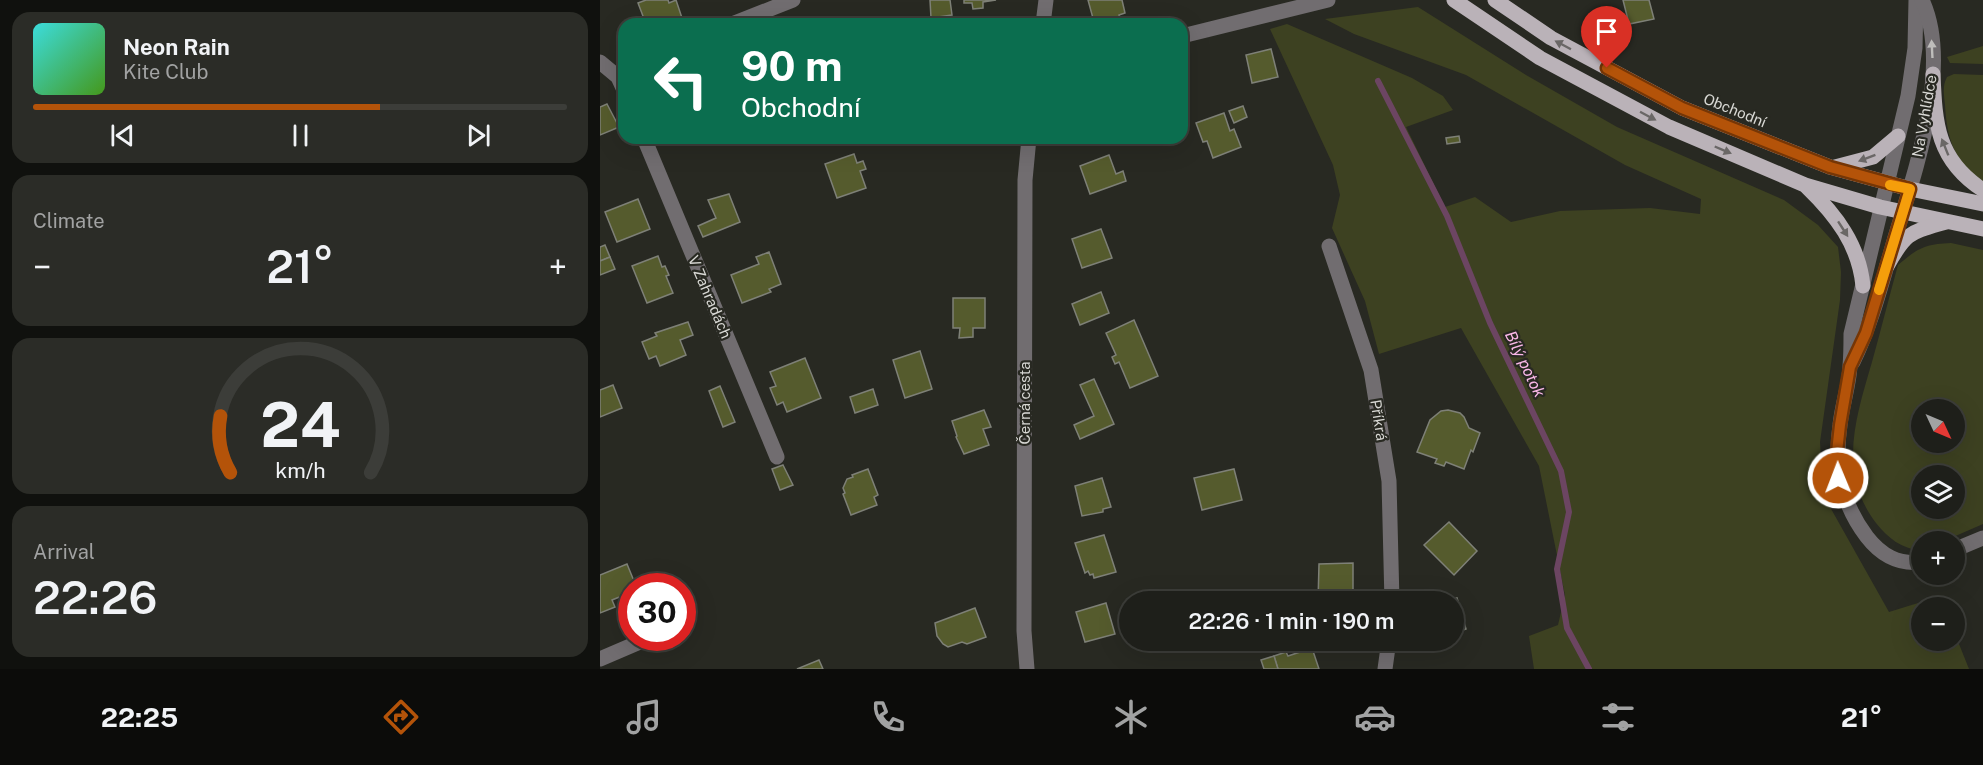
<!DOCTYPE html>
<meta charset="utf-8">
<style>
:root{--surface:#1e1f1a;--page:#2b2c27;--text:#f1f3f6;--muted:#a1a2a2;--line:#3c3d39;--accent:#b45309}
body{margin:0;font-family:"Public Sans",sans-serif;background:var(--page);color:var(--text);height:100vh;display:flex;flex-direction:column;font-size:22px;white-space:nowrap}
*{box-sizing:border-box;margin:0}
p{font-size:20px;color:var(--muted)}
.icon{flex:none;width:33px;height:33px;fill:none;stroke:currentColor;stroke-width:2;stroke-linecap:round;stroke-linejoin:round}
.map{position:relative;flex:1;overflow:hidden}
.details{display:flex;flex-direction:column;gap:12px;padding:12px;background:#10110e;width:600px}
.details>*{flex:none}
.hud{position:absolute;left:18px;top:18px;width:570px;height:126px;border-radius:18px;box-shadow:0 6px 24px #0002,0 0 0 2px var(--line);background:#0b6e4f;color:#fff;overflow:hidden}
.needle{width:39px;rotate:134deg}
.fabs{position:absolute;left:1311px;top:399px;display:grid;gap:12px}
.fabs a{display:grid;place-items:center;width:54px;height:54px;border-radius:50%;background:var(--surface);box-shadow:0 6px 24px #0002,0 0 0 2px var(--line);font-size:30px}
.speed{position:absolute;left:18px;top:573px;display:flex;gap:12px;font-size:30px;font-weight:700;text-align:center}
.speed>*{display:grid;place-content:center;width:78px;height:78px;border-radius:50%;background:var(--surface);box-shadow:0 6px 24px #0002,0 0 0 2px var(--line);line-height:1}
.speed .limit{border:9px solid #d22;background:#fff;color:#111}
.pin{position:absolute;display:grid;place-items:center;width:51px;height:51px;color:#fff;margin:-62px -26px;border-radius:50% 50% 50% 0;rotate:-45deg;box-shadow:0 0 6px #0007}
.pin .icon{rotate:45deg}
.me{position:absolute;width:66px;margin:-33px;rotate:359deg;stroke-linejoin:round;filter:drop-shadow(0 0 4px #0008)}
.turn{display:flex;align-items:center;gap:21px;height:126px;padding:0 24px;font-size:27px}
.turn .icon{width:78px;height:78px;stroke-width:2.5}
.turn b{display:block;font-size:42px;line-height:51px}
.big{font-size:45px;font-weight:600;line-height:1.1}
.details .widget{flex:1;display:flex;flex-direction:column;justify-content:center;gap:9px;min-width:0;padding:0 21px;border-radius:18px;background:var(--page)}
.details .dial{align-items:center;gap:0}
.dial svg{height:156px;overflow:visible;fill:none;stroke:var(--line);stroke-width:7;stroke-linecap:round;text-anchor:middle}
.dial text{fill:var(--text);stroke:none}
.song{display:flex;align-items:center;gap:18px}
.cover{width:72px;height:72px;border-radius:9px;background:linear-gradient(135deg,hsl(180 70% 55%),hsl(100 70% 35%))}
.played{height:6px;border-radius:3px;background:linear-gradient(90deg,var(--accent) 65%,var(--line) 65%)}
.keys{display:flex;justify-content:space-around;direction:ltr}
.heat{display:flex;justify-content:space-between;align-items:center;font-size:33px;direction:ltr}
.trip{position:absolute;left:519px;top:591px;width:345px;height:60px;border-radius:30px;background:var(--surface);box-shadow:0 6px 24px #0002,0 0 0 2px var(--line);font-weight:600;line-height:60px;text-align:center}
.tabs{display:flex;height:96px;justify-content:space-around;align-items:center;background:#0c0c0a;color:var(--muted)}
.tabs .icon{width:42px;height:42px}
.tabs .active{color:var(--accent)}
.tabs b{font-size:27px;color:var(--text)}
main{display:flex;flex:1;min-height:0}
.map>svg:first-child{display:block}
.green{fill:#3d4121;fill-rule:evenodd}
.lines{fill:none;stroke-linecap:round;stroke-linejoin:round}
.stream{stroke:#6c4562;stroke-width:6}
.building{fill:#555b2d;stroke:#7e8077;stroke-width:1.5}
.minor{stroke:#716d70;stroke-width:15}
.major{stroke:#bab2b8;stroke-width:15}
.oneway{fill:#6a6766}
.oneway2{fill:#bebdbb}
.route-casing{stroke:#753606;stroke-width:15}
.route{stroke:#b45309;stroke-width:10}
.slow{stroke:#f59e0b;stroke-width:10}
.labels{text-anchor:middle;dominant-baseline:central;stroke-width:4.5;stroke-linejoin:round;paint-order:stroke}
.street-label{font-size:15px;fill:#d8d8d4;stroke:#282922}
.water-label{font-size:16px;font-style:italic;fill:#f9b7e7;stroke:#282922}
</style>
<main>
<section class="details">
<div class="widget">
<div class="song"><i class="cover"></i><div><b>Neon Rain</b><p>Kite Club</p></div></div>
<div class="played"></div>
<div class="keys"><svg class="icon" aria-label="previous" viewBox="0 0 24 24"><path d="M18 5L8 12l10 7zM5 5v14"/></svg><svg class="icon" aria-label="pause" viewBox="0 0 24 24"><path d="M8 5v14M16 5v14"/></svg><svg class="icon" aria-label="next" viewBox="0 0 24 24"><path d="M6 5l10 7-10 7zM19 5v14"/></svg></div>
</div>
<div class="widget"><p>Climate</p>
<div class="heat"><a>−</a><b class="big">21°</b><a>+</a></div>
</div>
<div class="widget dial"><svg viewBox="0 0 100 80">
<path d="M14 69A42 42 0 1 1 86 69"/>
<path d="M14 69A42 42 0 0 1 9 40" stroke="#b45309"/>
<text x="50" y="56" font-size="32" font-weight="700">24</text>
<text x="50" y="72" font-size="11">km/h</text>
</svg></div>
<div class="widget"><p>Arrival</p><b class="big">22:26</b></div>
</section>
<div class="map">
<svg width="1383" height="669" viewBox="0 0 1383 669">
<rect width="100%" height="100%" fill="#282922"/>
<!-- green -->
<g class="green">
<polygon points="818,7 926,75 1017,127 1184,200 1218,225 1238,247 1241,272 1240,300 1220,442 1222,476 1230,507 1289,612 1331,599 1337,607 1322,608 1322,640 1354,640 1355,634 1369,669 934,669 929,636 958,625 965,595 939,466 861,328 779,354 765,301 732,228 740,195 733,165 670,29 687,24 812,78 843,96 853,110 806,127 845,207 875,197 911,222 960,211 1050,208 1100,214 1101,199 1025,165 866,75 754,34 725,19"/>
<polygon points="1383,46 1383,64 1350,63 1347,57"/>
<path d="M1354,74l29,1v108c-29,-22 -36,-44 -38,-78 -1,-10 -3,-19 2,-28z"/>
<path d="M1351,243l32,7v274l-39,17 -22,1 -1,9c-20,-3 -32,-12 -45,-28 -39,-51 -20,-106 -4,-161 9,-32 17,-65 26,-97 20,-17 27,-21 53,-22zM1322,410h32v32h-32zM1322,476h32v32h-32z"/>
</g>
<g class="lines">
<!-- stream -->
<polyline class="stream" points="778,81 847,216 890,323 961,471 969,512 957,569 967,628 989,669"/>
</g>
<!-- building -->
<g class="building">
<polygon points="46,0 68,0 69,3 76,0 82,18 66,24 46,24 38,3"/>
<polygon points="330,0 350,0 352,15 331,18"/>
<polygon points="364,0 396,0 383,2 383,8 373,9 372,3 364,3"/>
<polygon points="488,0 522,0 525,13 519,15 521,22 497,24 496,21 494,22"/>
<polygon points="1023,0 1049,0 1054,19 1029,24"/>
<polygon points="223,18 225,24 208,24"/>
<polygon points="671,49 678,77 652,83 646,55"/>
<polygon points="7,104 19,127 0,135 0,107"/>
<polygon points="643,106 647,117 634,123 629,111"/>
<polygon points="624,113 630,131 634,129 641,147 613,158 607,141 603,142 596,123"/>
<polygon points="859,136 860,142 847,144 846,138"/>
<polygon points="254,154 257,163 263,161 266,169 260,171 266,188 237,198 225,164"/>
<polygon points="509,155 516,174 523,171 526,181 490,194 480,166"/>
<polygon points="129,194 140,222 103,237 98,226 116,218 108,200"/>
<polygon points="38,199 50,229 17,242 5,212"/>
<polygon points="501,229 512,258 482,268 472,239"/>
<polygon points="5,245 10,257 0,261 0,247"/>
<polygon points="169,252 181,284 169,289 171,292 142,303 131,275 159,264 156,257"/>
<polygon points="58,256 62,267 65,266 69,275 66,276 73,293 47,303 32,266"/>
<polygon points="10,257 15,269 0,275 0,261"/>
<polygon points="501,292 509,313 480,325 472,304"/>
<polygon points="353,298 385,298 385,328 373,328 373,337 359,338 360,328 353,328"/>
<polygon points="534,320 558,376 530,388 519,362 515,364 512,357 516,355 506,333"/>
<polygon points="88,322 93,335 80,340 86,355 60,366 56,356 49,359 42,342 57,336 55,333"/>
<polygon points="320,351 332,389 305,398 293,360"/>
<polygon points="205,358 221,398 187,412 183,402 177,405 170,388 176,386 170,372"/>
<polygon points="494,379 514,424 480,439 474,425 494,416 480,385"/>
<polygon points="13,385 22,408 0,417 0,390"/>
<polygon points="120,386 135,422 123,427 109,391"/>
<polygon points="273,389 278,405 255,413 250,397"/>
<polygon points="384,410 391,427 383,429 389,445 364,454 356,437 357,436 352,421"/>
<polygon points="848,410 860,413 864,417 869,428 880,433 873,452 871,450 864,469 846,462 844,466 835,463 837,459 817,452 830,420 841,411"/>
<polygon points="183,465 193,485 180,490 172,469"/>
<polygon points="268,469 278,495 274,497 277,505 251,515 243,494 245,493 243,488 247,479 253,477 252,475"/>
<polygon points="634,469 642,500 602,510 594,478"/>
<polygon points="502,478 511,507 503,509 503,512 482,516 475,486"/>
<polygon points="849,522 877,551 854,575 824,545"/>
<polygon points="504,535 516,572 494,578 493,574 490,575 488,571 485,573 475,543"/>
<polygon points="753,563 753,596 748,596 748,602 718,602 719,564"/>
<polygon points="27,564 36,586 32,586 32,592 12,600 15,607 0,613 0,575"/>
<polygon points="857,598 866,629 854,633 854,602 845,602"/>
<polygon points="506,603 515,634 485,642 476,612"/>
<polygon points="375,608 386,637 367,644 362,642 348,647 343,644 337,636 335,623"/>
<polygon points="829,640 850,640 851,642 832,648"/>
<polygon points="712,648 719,669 678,669 674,656 686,652 688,656"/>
<polygon points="674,656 678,669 664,669 661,660"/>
<polygon points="219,660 223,669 197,669"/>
</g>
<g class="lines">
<!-- minor -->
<g class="minor">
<path d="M1316,0l-1,48 -7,48 -57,238c0,11 0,21 -1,32 -1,20 -8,39 -10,59 -6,41 1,78 27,112 14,18 31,28 55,25"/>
<polyline points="132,24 193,0"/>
<polyline points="443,24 446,0"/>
<polyline points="582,36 728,0"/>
<polyline points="0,62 18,77 24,90"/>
<polyline points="44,138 177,457"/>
<polyline points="729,246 771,370 789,481 792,602"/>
<path d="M1253,362c19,-39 29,-80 41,-121 20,-67 59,-175 28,-241"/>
<polyline points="1354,550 1383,538"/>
<polyline points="0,659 49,638"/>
<polyline points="427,669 424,631 425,180 429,138"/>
<polyline points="785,669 789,640"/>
</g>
<!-- major -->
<g class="major">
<polyline points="854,0 940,58 1069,127 1205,185 1280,207 1383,229"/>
<polyline points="895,0 951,38 1082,108 1230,167 1310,189 1383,204"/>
<path d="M1333,74c2,50 4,86 50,116"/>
<polyline points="1235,167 1273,157 1298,136"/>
<path d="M1207,187c29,28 52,58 56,99"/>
<path d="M1287,266c19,-34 22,-33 59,-44"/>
</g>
</g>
<!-- one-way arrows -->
<defs><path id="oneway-solid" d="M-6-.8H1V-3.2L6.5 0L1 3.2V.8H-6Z" transform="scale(1.5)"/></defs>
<g class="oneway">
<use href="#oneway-solid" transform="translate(963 45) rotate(-152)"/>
<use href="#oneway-solid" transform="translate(1048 116) rotate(28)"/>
<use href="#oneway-solid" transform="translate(1345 147) rotate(-112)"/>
<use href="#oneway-solid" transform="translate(1123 150) rotate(23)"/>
<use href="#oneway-solid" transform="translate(1267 158) rotate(159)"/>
<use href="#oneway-solid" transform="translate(1243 229) rotate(57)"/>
</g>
<use class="oneway2" href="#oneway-solid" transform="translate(1332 49) rotate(-93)"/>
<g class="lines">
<defs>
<polyline id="route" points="1007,68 1082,108 1230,167 1310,189 1266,333 1250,367 1240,425 1237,452 1238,478"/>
</defs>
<!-- route casing -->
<use href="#route" class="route-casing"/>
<!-- route -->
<use href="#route" class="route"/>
<!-- slow -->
<polyline class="slow" points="1279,290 1310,189 1290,185"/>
</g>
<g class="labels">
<!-- street labels -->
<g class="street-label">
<text transform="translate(1135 110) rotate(22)">Obchodní</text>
<text transform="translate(1324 116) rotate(-80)">Na Vyhlídce</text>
<text transform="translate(110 297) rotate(67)">V Zahradách</text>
<text transform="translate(424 403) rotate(-90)">Černá cesta</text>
<text transform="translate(779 420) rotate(81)">Příkrá</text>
</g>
<!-- water labels -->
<g class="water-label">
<text transform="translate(925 364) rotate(64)">Bílý potok</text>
</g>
</g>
</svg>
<div class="fabs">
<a><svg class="needle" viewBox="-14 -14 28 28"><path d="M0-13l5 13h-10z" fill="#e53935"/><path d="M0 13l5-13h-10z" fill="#a1a2a2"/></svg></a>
<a><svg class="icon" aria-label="layers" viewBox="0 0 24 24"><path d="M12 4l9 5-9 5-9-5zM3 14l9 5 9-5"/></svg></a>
<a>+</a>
<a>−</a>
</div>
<div class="speed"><div class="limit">30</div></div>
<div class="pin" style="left:1007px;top:68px;background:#d93025"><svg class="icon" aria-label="arrive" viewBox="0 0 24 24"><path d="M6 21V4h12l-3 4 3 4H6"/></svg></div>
<svg class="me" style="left:1238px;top:478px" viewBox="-20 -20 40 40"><circle r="17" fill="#b45309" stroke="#fff" stroke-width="3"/><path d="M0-11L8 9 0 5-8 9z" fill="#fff"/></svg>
<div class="trip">22:26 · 1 min · 190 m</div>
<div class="hud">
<div class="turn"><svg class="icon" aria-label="left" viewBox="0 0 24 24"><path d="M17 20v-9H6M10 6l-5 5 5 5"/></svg><div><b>90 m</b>Obchodní</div></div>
</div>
</div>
</main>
<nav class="tabs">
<b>22:25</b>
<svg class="icon active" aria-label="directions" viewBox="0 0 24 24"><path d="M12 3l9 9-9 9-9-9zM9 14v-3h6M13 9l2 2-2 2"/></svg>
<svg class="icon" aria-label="music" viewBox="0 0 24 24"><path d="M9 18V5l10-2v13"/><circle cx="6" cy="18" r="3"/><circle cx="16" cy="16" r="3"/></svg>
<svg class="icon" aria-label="phone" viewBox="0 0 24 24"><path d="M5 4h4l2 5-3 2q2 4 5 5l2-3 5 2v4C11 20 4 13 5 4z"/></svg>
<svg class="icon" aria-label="climate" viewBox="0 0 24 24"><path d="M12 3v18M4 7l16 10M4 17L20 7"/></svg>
<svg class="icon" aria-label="car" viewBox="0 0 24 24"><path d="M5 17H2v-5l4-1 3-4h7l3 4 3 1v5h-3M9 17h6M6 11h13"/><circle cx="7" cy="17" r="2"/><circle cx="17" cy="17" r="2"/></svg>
<svg class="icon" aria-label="filters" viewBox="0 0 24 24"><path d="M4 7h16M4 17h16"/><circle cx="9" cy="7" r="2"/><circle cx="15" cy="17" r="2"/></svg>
<b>21°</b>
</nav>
